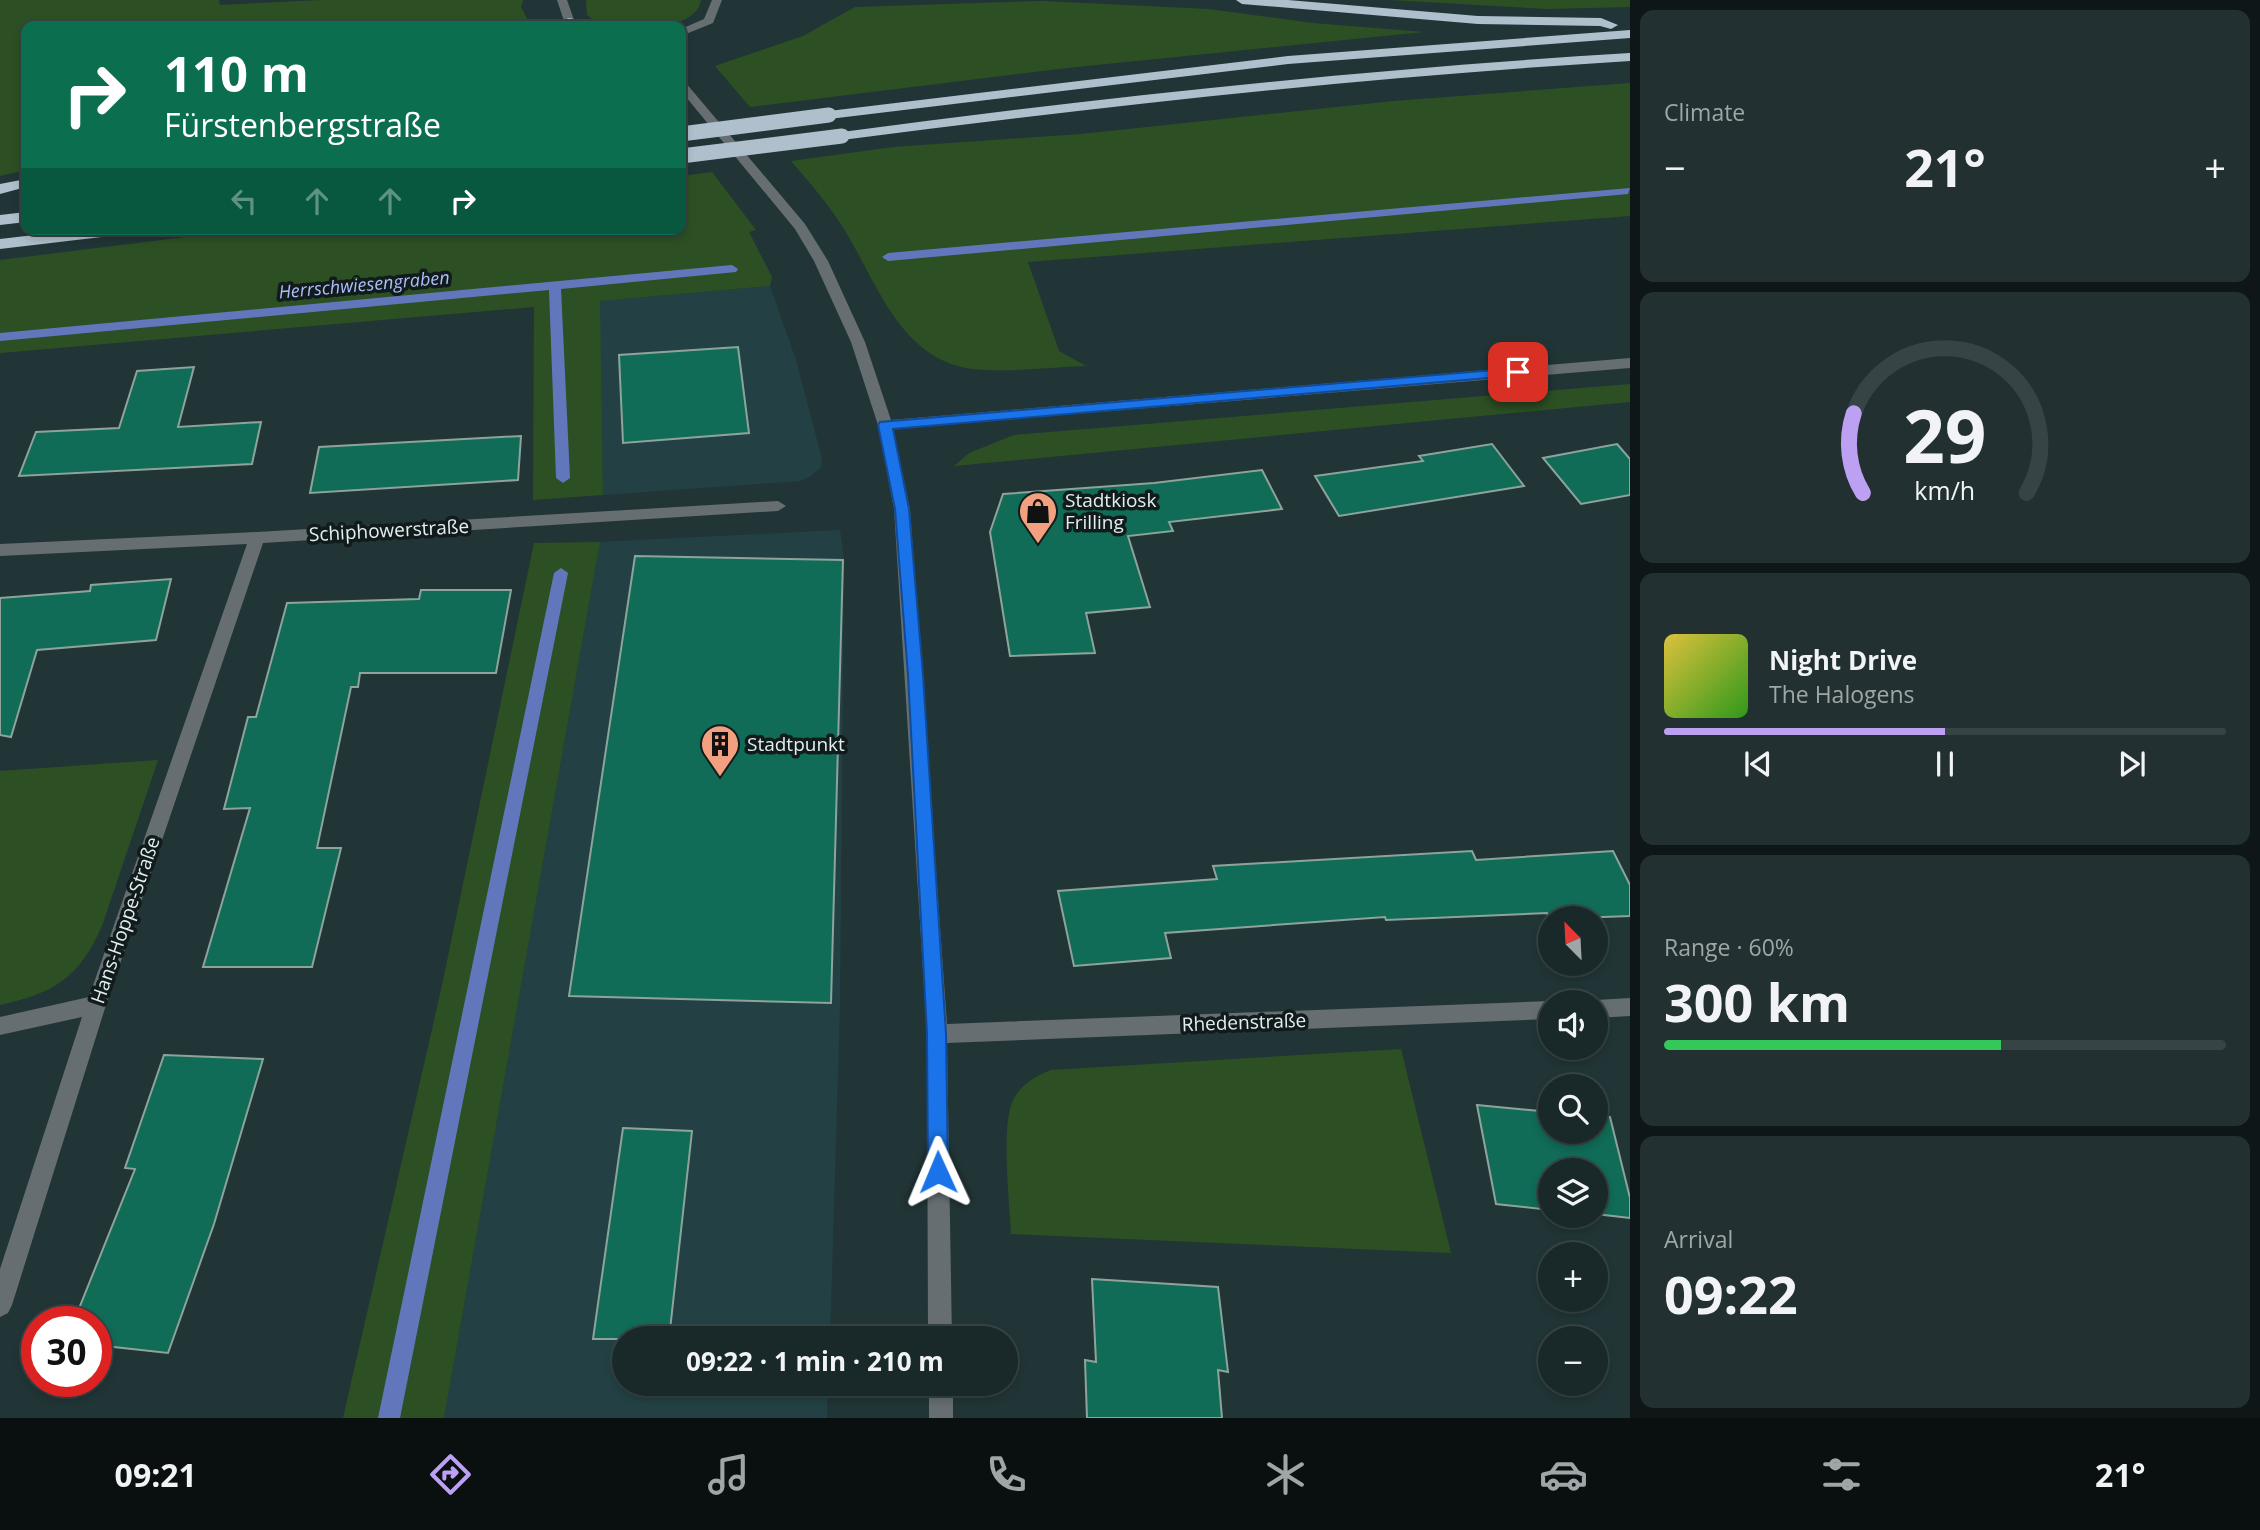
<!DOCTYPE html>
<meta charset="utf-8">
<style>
:root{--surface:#192829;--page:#223031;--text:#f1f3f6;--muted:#9fa6a8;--line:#374446;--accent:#bca0f2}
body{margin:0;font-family:"Open Sans",sans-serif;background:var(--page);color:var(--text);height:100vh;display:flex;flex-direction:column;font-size:26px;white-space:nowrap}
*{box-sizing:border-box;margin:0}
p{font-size:23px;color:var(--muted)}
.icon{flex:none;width:38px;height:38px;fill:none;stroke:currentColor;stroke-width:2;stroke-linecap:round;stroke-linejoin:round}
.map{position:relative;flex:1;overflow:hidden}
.panel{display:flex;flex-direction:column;gap:10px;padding:10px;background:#0e1617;width:630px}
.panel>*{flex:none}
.top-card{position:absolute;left:21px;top:21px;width:665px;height:214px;border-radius:14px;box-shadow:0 4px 10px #0003,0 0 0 2px var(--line);background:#0b6e4f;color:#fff;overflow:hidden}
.needle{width:46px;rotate:336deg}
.controls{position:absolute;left:1538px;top:906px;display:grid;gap:14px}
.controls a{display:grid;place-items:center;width:70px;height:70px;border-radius:50%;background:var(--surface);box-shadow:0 4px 10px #0003,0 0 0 2px var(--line);font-size:35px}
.speed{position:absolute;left:21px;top:1306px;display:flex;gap:14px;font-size:35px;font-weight:700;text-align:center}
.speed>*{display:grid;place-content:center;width:91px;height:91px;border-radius:50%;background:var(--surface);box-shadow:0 4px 10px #0003,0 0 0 2px var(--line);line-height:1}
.speed .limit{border:10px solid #d22;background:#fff;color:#111}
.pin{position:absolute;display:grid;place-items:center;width:60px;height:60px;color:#fff;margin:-30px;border-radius:14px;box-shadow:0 4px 10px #0006}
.me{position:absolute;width:77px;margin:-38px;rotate:359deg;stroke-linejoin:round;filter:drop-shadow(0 0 5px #0008)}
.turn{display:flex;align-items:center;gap:24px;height:147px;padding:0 28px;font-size:32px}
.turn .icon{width:91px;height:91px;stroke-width:2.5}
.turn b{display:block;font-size:49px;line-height:60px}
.lanes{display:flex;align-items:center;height:66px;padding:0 28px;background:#0003;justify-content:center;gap:35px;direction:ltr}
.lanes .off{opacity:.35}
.big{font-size:52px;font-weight:700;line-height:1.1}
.panel .tile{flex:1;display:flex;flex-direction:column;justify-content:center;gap:10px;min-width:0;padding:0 24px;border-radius:14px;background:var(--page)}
.panel .dial{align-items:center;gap:0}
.dial svg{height:182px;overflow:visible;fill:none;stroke:var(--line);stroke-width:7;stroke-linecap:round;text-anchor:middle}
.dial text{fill:var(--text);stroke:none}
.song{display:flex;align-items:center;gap:21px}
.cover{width:84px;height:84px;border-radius:10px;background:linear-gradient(135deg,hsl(50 70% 55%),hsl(110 70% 35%))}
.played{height:7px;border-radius:4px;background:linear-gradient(90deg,var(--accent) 50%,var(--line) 50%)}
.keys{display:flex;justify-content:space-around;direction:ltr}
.heat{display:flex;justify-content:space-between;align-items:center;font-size:38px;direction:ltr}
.charge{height:10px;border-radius:5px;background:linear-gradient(90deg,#34c759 60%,var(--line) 0)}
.trip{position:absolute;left:612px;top:1326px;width:406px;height:70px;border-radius:35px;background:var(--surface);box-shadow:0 4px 10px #0003,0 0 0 2px var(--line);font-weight:700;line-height:70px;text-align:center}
.tab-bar{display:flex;height:112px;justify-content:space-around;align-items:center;background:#0a1010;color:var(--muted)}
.tab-bar .icon{width:49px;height:49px}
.tab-bar .active{color:var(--accent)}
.tab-bar b{font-size:32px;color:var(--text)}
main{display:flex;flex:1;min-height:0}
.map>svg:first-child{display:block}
.built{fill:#234144}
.green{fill:#2c5024}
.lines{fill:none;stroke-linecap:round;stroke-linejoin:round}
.stream{fill:#6277bb;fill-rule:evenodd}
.building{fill:#106b57;stroke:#8ea39b;stroke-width:2}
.minor{fill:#666e72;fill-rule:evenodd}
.highway{fill:#afc0cc;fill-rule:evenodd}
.highway-bridge{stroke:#afc0cc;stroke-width:15}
.route{fill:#1a73e8;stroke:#114b97;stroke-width:2}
.labels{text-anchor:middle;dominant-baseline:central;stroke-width:7;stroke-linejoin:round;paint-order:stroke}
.far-water-label{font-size:18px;font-style:italic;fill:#acbff8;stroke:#121b1c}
.poi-label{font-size:19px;fill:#e2eeef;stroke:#121b1c;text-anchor:start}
.street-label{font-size:19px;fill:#e2eeef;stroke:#121b1c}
</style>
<main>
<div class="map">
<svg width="1630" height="1418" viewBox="0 0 1630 1418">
<rect width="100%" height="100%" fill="#213537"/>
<!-- built -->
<g class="built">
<polygon points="770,286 796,360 822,459 821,467 811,476 800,481 603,495 599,301"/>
<polygon points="840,530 844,560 840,1003 830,1339 625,1339 625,1384 828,1384 827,1418 444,1418 600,542"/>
</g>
<!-- green -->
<g class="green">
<polygon points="0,0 219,0 220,5 321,0 523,0 521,7 530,25 26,26 26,170 0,176"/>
<path d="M586,0h115c-4,31 -71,30 -95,26 -7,-1 -13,-6 -19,-11z"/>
<polygon points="1390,0 1630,0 1630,7 1547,9"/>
<polygon points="1042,1 1208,9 1313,23 1424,32 1067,68 750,107 715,66 803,36 855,7"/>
<path d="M1630,83v133l-602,46 31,89 27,15c-37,1 -76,7 -113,3 -73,-9 -96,-87 -129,-140 -15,-24 -34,-46 -53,-68l102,-14 188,-13 313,-33z"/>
<polygon points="712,172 756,230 749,232 772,277 770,286 600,301 603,495 533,500 534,307 0,353 0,260 250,229 681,229 681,176"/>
<polygon points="1630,384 1630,402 954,466 969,453 1014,435"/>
<polygon points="600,542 444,1418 343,1418 441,990 534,543"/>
<path d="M158,760l-56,166c-23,52 -48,67 -102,79v-234z"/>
<path d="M1401,1049l50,204 -440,-19c-1,-30 -12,-117 5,-139 9,-13 20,-19 35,-25z"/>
</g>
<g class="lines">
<!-- stream -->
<g class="stream">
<polygon points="1630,188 1628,194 888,261 882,257 888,253"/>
<polygon points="732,265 738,269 736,272 561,289 570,478 563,483 556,478 549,290 0,341 0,333"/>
<polygon points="561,568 568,573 400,1418 378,1418 554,573"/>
</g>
</g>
<!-- building -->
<g class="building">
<polygon points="738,347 749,433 623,443 619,355"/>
<polygon points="194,367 178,427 261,422 252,464 19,476 36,432 119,428 137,371"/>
<polygon points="521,436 518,480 310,493 319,447"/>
<polygon points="1492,444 1524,486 1339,516 1315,476 1423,461 1419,456"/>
<polygon points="1617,444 1630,459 1630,495 1581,504 1543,458"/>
<polygon points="1262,470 1282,509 1169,522 1173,531 1128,536 1150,607 1086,613 1095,653 1010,656 990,532 1003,494 1154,483"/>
<polygon points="635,556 843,560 831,1003 569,996"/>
<polygon points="171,579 156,640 37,650 11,737 0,735 0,598 90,591 91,585"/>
<polygon points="421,590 511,590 496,673 360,673 358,687 351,687 317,848 341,848 312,967 203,967 250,808 224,809 248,717 256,717 287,603 419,599"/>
<polygon points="1472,851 1476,860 1613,851 1630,885 1630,916 1550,919 1547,913 1386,920 1385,917 1165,933 1171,958 1074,966 1058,891 1217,879 1213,866"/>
<polygon points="164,1055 263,1059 214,1224 168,1353 96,1345 96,1321 74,1321 135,1169 125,1168"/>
<polygon points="1477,1105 1550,1112 1550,1132 1596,1132 1596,1116 1610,1117 1630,1198 1630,1218 1596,1214 1596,1171 1550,1171 1550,1210 1496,1204"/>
<polygon points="623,1128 692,1131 669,1339 593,1339"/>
<polygon points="1092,1279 1218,1287 1228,1372 1218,1370 1222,1418 1087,1418 1085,1360 1096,1362"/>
</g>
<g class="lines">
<!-- minor -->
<g class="minor">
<polygon points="557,0 567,0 574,20 580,26 565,24"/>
<polygon points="712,0 722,0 713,23 681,36 681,29 704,19"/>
<polygon points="681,81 685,82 805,224 828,261 865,342 891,420 1630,358 1630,368 893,429 910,509 947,1024 1550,1001 1556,1003 1550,1003 1550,1019 947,1043 952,1339 928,1339 927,1034 894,509 878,425 851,342 814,261 795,229 681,91"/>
<polygon points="778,501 786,506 778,511 263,543 106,1005 12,1305 8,1313 0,1317 0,1269 82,1017 0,1035 0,1017 89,997 247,544 0,556 0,544 257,532"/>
<polygon points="1630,998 1630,1016 1596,1018 1596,1003 1589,1003 1596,1000"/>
<rect x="929" y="1384" width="24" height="34"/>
</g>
<!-- highway -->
<g class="highway">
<polygon points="1236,0 1288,0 1478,16 1601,18 1618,25 1611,29 1600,26 1478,24 1242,4"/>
<polygon points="569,18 574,19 574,25 549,26"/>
<polygon points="1630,30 1630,38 1288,64 829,119 822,115 829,111 1288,56"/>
<path d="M1630,53v8c-264,16 -526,45 -788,79l-7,-4 7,-4c262,-35 524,-63 788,-79z"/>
<polygon points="26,179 26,187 0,194 0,184"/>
<polygon points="26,212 26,222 0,225 0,215"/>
<polygon points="85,229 135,229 127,234 0,249 0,239"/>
</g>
<!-- highway-bridge -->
<g class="highway-bridge">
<polyline points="681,134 829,115"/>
<polyline points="681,156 842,136"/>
</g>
</g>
<!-- route -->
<polygon class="route" points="1518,368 1523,369 1523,375 893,429 909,509 923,675 946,1034 948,1172 945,1179 938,1182 931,1179 928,1172 927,1034 908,675 895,509 878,425 880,422"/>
<!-- icons -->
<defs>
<symbol id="shop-pin" viewBox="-11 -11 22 30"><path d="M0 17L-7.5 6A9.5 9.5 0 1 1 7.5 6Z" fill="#f2a07f" stroke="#121b1c"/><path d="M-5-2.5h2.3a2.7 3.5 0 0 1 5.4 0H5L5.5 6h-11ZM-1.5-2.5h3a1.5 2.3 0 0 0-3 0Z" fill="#111"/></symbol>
<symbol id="building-pin" viewBox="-11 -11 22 30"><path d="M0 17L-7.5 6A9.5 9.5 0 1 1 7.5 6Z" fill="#f2a07f" stroke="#121b1c"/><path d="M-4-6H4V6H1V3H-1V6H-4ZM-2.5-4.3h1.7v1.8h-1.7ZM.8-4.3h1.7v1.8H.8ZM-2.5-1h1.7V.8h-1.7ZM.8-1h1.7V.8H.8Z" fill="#111"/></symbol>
</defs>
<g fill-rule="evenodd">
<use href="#shop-pin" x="1016" y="489" width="44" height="60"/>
<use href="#building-pin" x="698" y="722" width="44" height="60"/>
</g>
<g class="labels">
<!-- far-water labels -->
<g class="far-water-label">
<text transform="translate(364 284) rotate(-5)">Herrschwiesengraben</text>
</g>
<!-- poi labels -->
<g class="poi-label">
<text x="1065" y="500">Stadtkiosk<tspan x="1065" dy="22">Frilling</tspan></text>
<text x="747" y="744">Stadtpunkt</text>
</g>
<!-- street labels -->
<g class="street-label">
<text transform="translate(389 530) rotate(-3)">Schiphowerstraße</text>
<text transform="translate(125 920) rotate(-71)">Hans-Hoppe-Straße</text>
<text transform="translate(1244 1022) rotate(-2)">Rhedenstraße</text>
</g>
</g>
</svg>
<div class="controls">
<a><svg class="needle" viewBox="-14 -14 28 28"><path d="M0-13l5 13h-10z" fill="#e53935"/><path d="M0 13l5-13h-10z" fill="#9fa6a8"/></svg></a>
<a><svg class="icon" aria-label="sound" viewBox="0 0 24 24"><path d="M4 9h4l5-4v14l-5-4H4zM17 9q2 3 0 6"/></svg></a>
<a><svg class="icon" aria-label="search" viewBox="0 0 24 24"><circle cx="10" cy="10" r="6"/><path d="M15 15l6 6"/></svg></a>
<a><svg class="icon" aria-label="layers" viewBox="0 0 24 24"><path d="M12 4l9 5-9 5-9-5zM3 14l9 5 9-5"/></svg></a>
<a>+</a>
<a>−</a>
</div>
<div class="speed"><div class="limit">30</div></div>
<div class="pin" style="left:1518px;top:372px;background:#d93025"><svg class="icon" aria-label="arrive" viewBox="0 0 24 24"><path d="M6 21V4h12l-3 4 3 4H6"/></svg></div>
<svg class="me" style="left:938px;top:1172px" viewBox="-20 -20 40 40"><path d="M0-17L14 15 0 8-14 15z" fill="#1a73e8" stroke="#fff" stroke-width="4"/></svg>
<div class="trip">09:22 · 1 min · 210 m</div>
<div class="top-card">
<div class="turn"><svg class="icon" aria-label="right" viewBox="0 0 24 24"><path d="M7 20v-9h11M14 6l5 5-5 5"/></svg><div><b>110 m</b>Fürstenbergstraße</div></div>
<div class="lanes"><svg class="icon off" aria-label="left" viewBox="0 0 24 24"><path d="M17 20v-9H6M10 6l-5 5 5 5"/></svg><svg class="icon off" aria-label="ahead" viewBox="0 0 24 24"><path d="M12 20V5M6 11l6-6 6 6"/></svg><svg class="icon off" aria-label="ahead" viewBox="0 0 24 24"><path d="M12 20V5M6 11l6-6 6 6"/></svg><svg class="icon" aria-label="right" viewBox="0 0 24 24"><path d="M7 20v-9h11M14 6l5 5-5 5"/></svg></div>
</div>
</div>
<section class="panel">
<div class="tile"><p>Climate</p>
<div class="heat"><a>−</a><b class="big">21°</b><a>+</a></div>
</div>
<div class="tile dial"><svg viewBox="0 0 100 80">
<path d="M14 69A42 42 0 1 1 86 69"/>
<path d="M14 69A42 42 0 0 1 10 34" stroke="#bca0f2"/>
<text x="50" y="56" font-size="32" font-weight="700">29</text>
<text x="50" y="72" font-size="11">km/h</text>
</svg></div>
<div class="tile">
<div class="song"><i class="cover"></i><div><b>Night Drive</b><p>The Halogens</p></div></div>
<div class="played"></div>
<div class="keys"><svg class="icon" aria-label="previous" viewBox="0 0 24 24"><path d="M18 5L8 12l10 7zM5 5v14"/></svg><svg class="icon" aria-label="pause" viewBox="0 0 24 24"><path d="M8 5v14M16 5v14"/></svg><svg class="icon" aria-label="next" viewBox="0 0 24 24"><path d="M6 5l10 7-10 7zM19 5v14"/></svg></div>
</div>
<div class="tile"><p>Range · 60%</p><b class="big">300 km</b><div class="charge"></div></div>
<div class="tile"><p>Arrival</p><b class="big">09:22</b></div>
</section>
</main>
<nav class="tab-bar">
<b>09:21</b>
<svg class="icon active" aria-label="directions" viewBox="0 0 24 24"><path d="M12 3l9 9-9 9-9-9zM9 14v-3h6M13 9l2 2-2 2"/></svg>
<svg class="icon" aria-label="music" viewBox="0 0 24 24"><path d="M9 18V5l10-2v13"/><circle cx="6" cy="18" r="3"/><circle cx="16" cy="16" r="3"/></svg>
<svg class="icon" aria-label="phone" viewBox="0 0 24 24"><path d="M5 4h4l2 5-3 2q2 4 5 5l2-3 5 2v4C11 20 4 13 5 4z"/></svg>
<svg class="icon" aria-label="climate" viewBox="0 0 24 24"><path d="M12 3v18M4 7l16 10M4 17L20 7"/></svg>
<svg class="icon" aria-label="car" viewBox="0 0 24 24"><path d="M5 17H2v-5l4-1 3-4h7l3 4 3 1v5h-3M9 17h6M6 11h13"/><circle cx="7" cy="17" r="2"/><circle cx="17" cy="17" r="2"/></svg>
<svg class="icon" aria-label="filters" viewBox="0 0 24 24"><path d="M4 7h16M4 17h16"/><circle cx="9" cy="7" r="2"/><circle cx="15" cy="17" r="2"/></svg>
<b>21°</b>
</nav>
